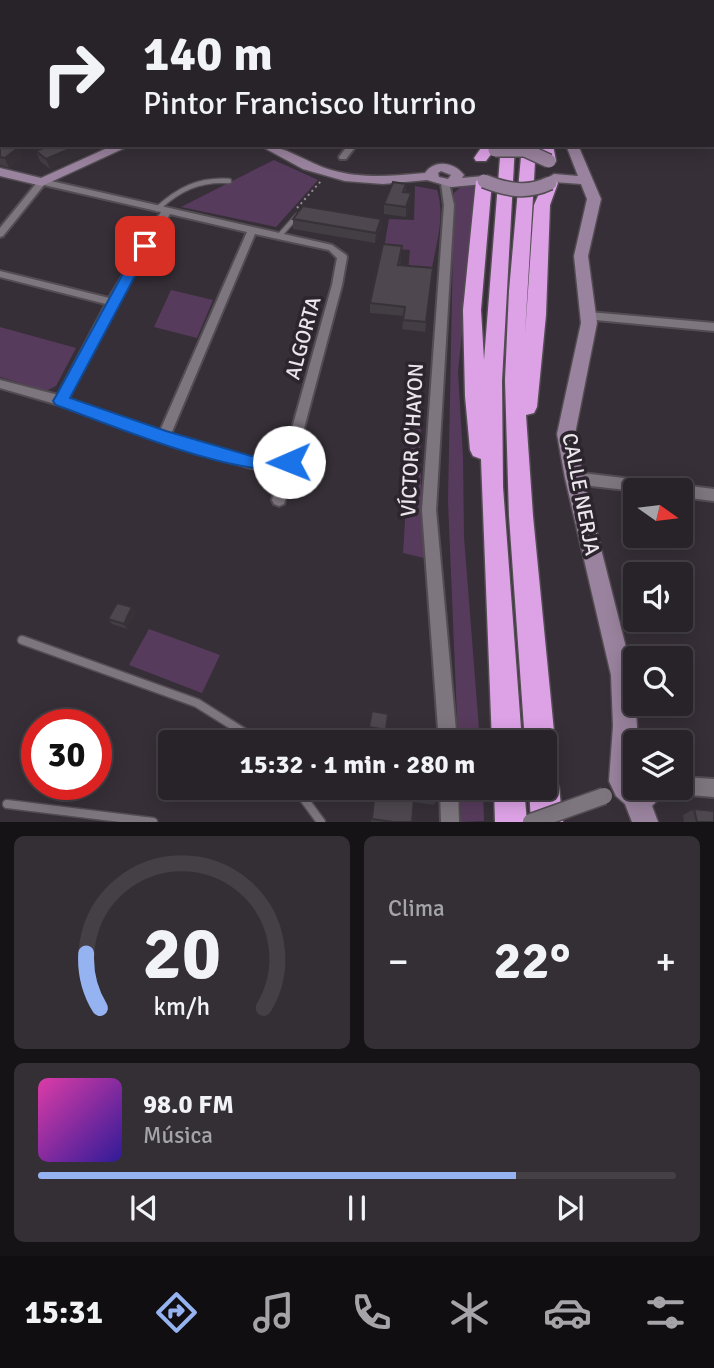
<!DOCTYPE html>
<html lang="es">
<meta charset="utf-8">
<style>
:root{--surface:#282329;--page:#342f35;--text:#f1f3f6;--muted:#a5a4a8;--line:#444046;--accent:#95b2f1}
body{margin:0;font-family:Signika,sans-serif;background:var(--page);color:var(--text);height:100vh;display:flex;flex-direction:column;font-size:26px;white-space:nowrap}
*{box-sizing:border-box;margin:0}
p{font-size:23px;color:var(--muted)}
.icon{flex:none;width:38px;height:38px;fill:none;stroke:currentColor;stroke-width:2;stroke-linecap:round;stroke-linejoin:round}
.map{position:relative;height:822px;overflow:hidden}
.drawer{display:flex;flex-direction:column;gap:14px;padding:14px;background:#161317;flex:1}
.drawer>*{flex:none}
.guide{position:absolute;left:0px;top:0px;width:714px;height:147px;box-shadow:0 4px 18px #0003,0 0 0 2px var(--line);background:#282329;color:var(--text);overflow:hidden}
.needle{width:46px;rotate:104deg}
.fabs{position:absolute;left:623px;top:478px;display:grid;gap:14px}
.fabs a{display:grid;place-items:center;width:70px;height:70px;border-radius:7px;background:var(--surface);box-shadow:0 4px 18px #0003,0 0 0 2px var(--line);font-size:35px}
.speed{position:absolute;left:21px;top:709px;display:flex;gap:14px;font-size:35px;font-weight:700;text-align:center}
.speed>*{display:grid;place-content:center;width:91px;height:91px;border-radius:50%;background:var(--surface);box-shadow:0 4px 18px #0003,0 0 0 2px var(--line);line-height:1}
.speed .limit{border:10px solid #d22;background:#fff;color:#111}
.pin{position:absolute;display:grid;place-items:center;width:60px;height:60px;color:#fff;margin:-30px;border-radius:14px;box-shadow:0 4px 10px #0006}
.me{position:absolute;width:77px;margin:-38px;rotate:269deg;stroke-linejoin:round;filter:drop-shadow(0 0 5px #0008)}
.turn{display:flex;align-items:center;gap:24px;height:147px;padding:0 28px;font-size:32px}
.turn .icon{width:91px;height:91px;stroke-width:2.5}
.turn b{display:block;font-size:49px;line-height:60px}
.big{font-size:52px;font-weight:800;line-height:1.1}
.drawer .tile{flex:1;display:flex;flex-direction:column;justify-content:center;gap:10px;min-width:0;padding:0 24px;border-radius:10px;background:var(--page)}
.drawer .dial{align-items:center;gap:0}
.dial svg{height:182px;overflow:visible;fill:none;stroke:var(--line);stroke-width:7;stroke-linecap:round;text-anchor:middle}
.dial text{fill:var(--text);stroke:none}
.song{display:flex;align-items:center;gap:21px}
.cover{width:84px;height:84px;border-radius:10px;background:linear-gradient(135deg,hsl(320 70% 55%),hsl(250 70% 35%))}
.played{height:7px;border-radius:4px;background:linear-gradient(90deg,var(--accent) 75%,var(--line) 75%)}
.keys{display:flex;justify-content:space-around;direction:ltr}
.heat{display:flex;justify-content:space-between;align-items:center;font-size:38px;direction:ltr}
.drawer .tiles{flex:1;display:grid;gap:14px;grid-template-columns:1fr 1fr}
.tile:last-child{grid-column:span 2}
.trip{position:absolute;left:158px;top:730px;width:399px;height:70px;border-radius:7px;background:var(--surface);box-shadow:0 4px 18px #0003,0 0 0 2px var(--line);font-weight:800;line-height:70px;text-align:center}
.tab-bar{display:flex;height:112px;justify-content:space-around;align-items:center;background:#100e10;color:var(--muted)}
.tab-bar .icon{width:49px;height:49px}
.tab-bar .active{color:var(--accent)}
.tab-bar b{font-size:32px;color:var(--text)}
.map>svg:first-child{display:block}
.green{fill:#573b5c}
.lines{fill:none;stroke-linecap:round;stroke-linejoin:round}
.lane-far1-casing{stroke:#534d53;stroke-width:7}
.lane-casing{stroke:#534d53;stroke-width:11}
.street-casing{stroke:#534d53;stroke-width:4}
.secondary-casing{stroke:#534d53;stroke-width:3}
.highway-casing{stroke:#534d53;stroke-width:3}
.path{stroke:#948e95;stroke-width:2;stroke-dasharray:2 3.5;stroke-linecap:butt}
.lane-far1{stroke:#7e767f;stroke-width:4.5}
.lane{stroke:#7e767f;stroke-width:8}
.street{fill:#7e767f;fill-rule:evenodd}
.secondary{fill:#9a839e;fill-rule:evenodd}
.highway{fill:#dda2e6;fill-rule:evenodd}
.street-bridge-casing{stroke:#534d53;stroke-width:19;stroke-linecap:butt}
.secondary-bridge-casing{stroke:#534d53;stroke-width:16;stroke-linecap:butt}
.street-bridge{stroke:#7e767f;stroke-width:16}
.secondary-bridge{stroke:#9a839e;stroke-width:13}
.wall{fill:#433d44}
.shaded-wall{fill:#373237}
.building{fill:#4e474f;stroke:#373237;stroke-width:2}
.route{fill:#1a73e8;stroke:#114b97;stroke-width:2}
.labels{text-anchor:middle;dominant-baseline:central;stroke-width:7;stroke-linejoin:round;paint-order:stroke}
.street-label{font-size:21px;fill:#ebe6eb;stroke:#2c252d}
</style>
<div class="map">
<svg width="714" height="822" viewBox="0 0 714 822">
<rect width="100%" height="100%" fill="#362f37"/>
<!-- green -->
<g class="green">
<polygon points="274,160 318,180 276,227 181,207"/>
<polygon points="464,184 475,185 477,189 458,372 463,457 464,537 480,742 458,742 448,501 454,193"/>
<path d="M415,186l22,4c9,27 -2,57 -6,84l-23,-3 2,-21 -26,-2 5,-29 25,1z"/>
<polygon points="171,290 213,300 197,338 154,327"/>
<polygon points="0,327 76,348 56,386 46,391 0,377"/>
<polygon points="413,394 422,396 420,453 424,558 403,553"/>
<polygon points="149,629 220,655 202,693 129,665"/>
<polygon points="460,788 483,788 484,821 461,822"/>
</g>
<g class="lines">
<defs>
<g id="lane-far1">
<path d="M157,209c22,-20 42,-30 72,-28"/>
<polyline points="280,235 297,216"/>
</g>
<g id="lane">
<polyline points="22,640 197,703 259,742"/>
<polyline points="296,788 321,822"/>
<polyline points="7,804 153,822"/>
</g>
<g id="street">
<polygon points="142,0 149,0 141,2"/>
<rect x="216" y="0" width="6" height="2"/>
<polygon points="636,0 642,0 643,2 637,2"/>
<polygon points="709,0 714,0 714,5 712,6 712,2 709,2"/>
<rect x="712" y="30" width="2" height="4"/>
<rect x="0" y="48" width="2" height="5"/>
<polygon points="348,145 357,145 346,159 340,159 339,157"/>
<path d="M42,179l290,66 14,10 1,2 -5,28 -58,219 -5,2 -5,-2 -2,-4 9,-32h-30l-87,-26 -105,-37 -59,-17v-8l58,15 48,-91 -106,-27v-6l109,27 52,-86 -117,-27 -41,51 -3,1v-9l39,-48zM170,214l77,18 -87,199 -92,-32 49,-97zM255,234l74,16 8,8 -5,27 -48,172 -33,1 -80,-24z"/>
<polygon points="445,180 449,183 454,205 436,510 457,742 439,742 422,510 444,205 441,183"/>
<polygon points="589,312 714,323 714,331 585,319 584,316"/>
<polygon points="574,472 672,484 677,487 681,485 714,489 714,501 681,497 681,490 635,491 574,484 569,482 567,478 569,474"/>
<polygon points="681,777 714,779 714,797 678,794 649,801 643,798 640,792 642,788 681,788"/>
<polygon points="440,788 458,788 459,822 441,822"/>
</g>
<g id="secondary">
<rect x="583" y="0" width="10" height="2"/>
<polygon points="114,145 131,145 42,186 0,176 0,168 41,178"/>
<path d="M259,145c26,0 48,18 72,25 31,9 63,6 94,3 10,-14 29,-11 39,2l-2,3 22,-2 6,4 -6,4 -33,3 -24,-7 -44,4 -38,-3 -42,-12zM441,171l10,4 -3,4 -9,-2 -1,-4z"/>
<polygon points="566,145 578,145 601,199 588,256 597,323 575,434 583,478 633,675 637,726 635,788 663,788 660,797 652,806 658,822 632,822 625,804 616,796 609,781 613,726 611,675 565,478 557,434 581,323 574,256 587,199 581,184 554,182 548,178 554,174 578,176"/>
</g>
<g id="highway">
<rect x="524" y="0" width="10" height="2"/>
<polygon points="557,0 567,0 556,2"/>
<polygon points="483,145 498,145 486,161 476,161 474,158"/>
<polygon points="501,145 515,145 502,381 503,487 522,742 492,742 481,459 473,456 470,450 465,396 463,310 476,181 484,176 492,181 481,310 484,360"/>
<polygon points="522,145 536,145 525,334 534,205 545,180 555,180 558,183 550,205 546,315 537,407 534,413 526,415 533,516 555,742 550,752 544,755 544,742 525,742 509,516 505,380 509,291"/>
<polygon points="539,145 553,145 556,161 554,164 544,164"/>
<polygon points="544,773 555,777 559,788 563,822 531,822 529,788 544,788"/>
<polygon points="494,788 524,788 527,822 495,822"/>
</g>
</defs>
<!-- lane-far1 casing -->
<use href="#lane-far1" class="lane-far1-casing"/>
<!-- lane casing -->
<use href="#lane" class="lane-casing"/>
<!-- street casing -->
<use href="#street" class="street-casing"/>
<!-- secondary casing -->
<use href="#secondary" class="secondary-casing"/>
<!-- highway casing -->
<use href="#highway" class="highway-casing"/>
<!-- path -->
<g class="path">
<polyline points="111,1 121,0"/>
<polyline points="297,208 321,181"/>
</g>
<!-- lane-far1 -->
<use href="#lane-far1" class="lane-far1"/>
<!-- lane -->
<use href="#lane" class="lane"/>
<!-- street -->
<use href="#street" class="street"/>
<!-- secondary -->
<use href="#secondary" class="secondary"/>
<!-- highway -->
<use href="#highway" class="highway"/>
<defs>
<polyline id="street-bridge" points="531,822 604,796"/>
<g id="secondary-bridge">
<polyline points="495,150 525,150 549,161"/>
<path d="M484,181c23,9 43,13 66,2"/>
</g>
</defs>
<!-- street-bridge casing -->
<use href="#street-bridge" class="street-bridge-casing"/>
<!-- secondary-bridge casing -->
<use href="#secondary-bridge" class="secondary-bridge-casing"/>
<!-- street-bridge -->
<use href="#street-bridge" class="street-bridge"/>
<!-- secondary-bridge -->
<use href="#secondary-bridge" class="secondary-bridge"/>
</g>
<!-- wall -->
<g class="wall">
<polygon points="0,144 18,148 22,158 9,168 0,165"/>
<polygon points="50,145 104,145 104,146 50,169 40,161 36,151"/>
<polygon points="406,184 406,193 411,203 406,217 384,214 384,204"/>
<polygon points="293,219 381,229 375,243 293,229"/>
<polygon points="402,246 400,265 433,268 425,332 402,329 404,316 370,313 370,303"/>
<polygon points="136,612 127,629 112,624 108,619"/>
<polygon points="388,714 385,734 368,730 369,727"/>
<polygon points="375,788 436,801 434,805 413,802 412,822 371,822"/>
<polygon points="694,809 714,822 684,822 683,815"/>
</g>
<!-- shaded-wall -->
<g class="shaded-wall">
<polygon points="1,100 2,110 0,110 0,101"/>
<polygon points="79,145 104,146 50,169 46,159"/>
<polygon points="18,148 22,158 9,168 5,158"/>
<polygon points="411,193 411,203 406,217 406,207"/>
<polygon points="381,219 381,229 375,243 376,233"/>
<polygon points="132,607 136,612 127,629 124,624"/>
</g>
<!-- building -->
<g class="building">
<polygon points="148,0 204,0 205,2 148,2"/>
<polygon points="0,144 2,144 2,145 18,148 5,158 0,157"/>
<polygon points="50,145 79,145 46,159 36,151"/>
<polygon points="393,182 406,184 403,192 411,193 406,207 384,204"/>
<polygon points="303,206 381,219 376,233 293,219"/>
<polygon points="383,244 402,246 398,265 433,268 426,322 403,320 405,307 370,303"/>
<polygon points="117,603 132,607 124,624 108,619"/>
<polygon points="372,711 388,714 386,730 369,727"/>
<polygon points="375,788 436,788 436,801 414,798 412,822 393,822 372,819"/>
<polygon points="694,809 714,811 714,822 697,822"/>
</g>
<!-- route -->
<path class="route" d="M145,242l6,4 -81,152 96,33 85,25 38,-1 6,2 3,5 -3,5c-47,16 -189,-44 -239,-62l-3,-4 3,-5 82,-150z"/>
<g class="labels">
<!-- street labels -->
<g class="street-label">
<text transform="translate(303 338) rotate(-75)">ALGORTA</text>
<text transform="translate(412 440) rotate(-87)">VÍCTOR O'HAYON</text>
<text transform="translate(581 494) rotate(79)">CALLE NERJA</text>
</g>
</g>
</svg>
<div class="fabs">
<a><svg class="needle" viewBox="-14 -14 28 28"><path d="M0-13l5 13h-10z" fill="#e53935"/><path d="M0 13l5-13h-10z" fill="#a5a4a8"/></svg></a>
<a><svg class="icon" aria-label="sound" viewBox="0 0 24 24"><path d="M4 9h4l5-4v14l-5-4H4zM17 9q2 3 0 6"/></svg></a>
<a><svg class="icon" aria-label="search" viewBox="0 0 24 24"><circle cx="10" cy="10" r="6"/><path d="M15 15l6 6"/></svg></a>
<a><svg class="icon" aria-label="layers" viewBox="0 0 24 24"><path d="M12 4l9 5-9 5-9-5zM3 14l9 5 9-5"/></svg></a>
</div>
<div class="speed"><div class="limit">30</div></div>
<div class="pin" style="left:145px;top:246px;background:#d93025"><svg class="icon" aria-label="arrive" viewBox="0 0 24 24"><path d="M6 21V4h12l-3 4 3 4H6"/></svg></div>
<svg class="me" style="left:289px;top:462px" viewBox="-20 -20 40 40"><circle r="19" fill="#fff"/><path d="M0-13L10 11 0 6-10 11z" fill="#1a73e8"/></svg>
<div class="trip">15:32 · 1 min · 280 m</div>
<div class="guide">
<div class="turn"><svg class="icon" aria-label="right" viewBox="0 0 24 24"><path d="M7 20v-9h11M14 6l5 5-5 5"/></svg><div><b>140 m</b>Pintor Francisco Iturrino</div></div>
</div>
</div>
<section class="drawer">
<div class="tiles">
<div class="tile dial"><svg viewBox="0 0 100 80">
<path d="M14 69A42 42 0 1 1 86 69"/>
<path d="M14 69A42 42 0 0 1 8 45" stroke="#95b2f1"/>
<text x="50" y="56" font-size="32" font-weight="700">20</text>
<text x="50" y="72" font-size="11">km/h</text>
</svg></div>
<div class="tile"><p>Clima</p>
<div class="heat"><a>−</a><b class="big">22°</b><a>+</a></div>
</div>
<div class="tile">
<div class="song"><i class="cover"></i><div><b>98.0 FM</b><p>Música</p></div></div>
<div class="played"></div>
<div class="keys"><svg class="icon" aria-label="previous" viewBox="0 0 24 24"><path d="M18 5L8 12l10 7zM5 5v14"/></svg><svg class="icon" aria-label="pause" viewBox="0 0 24 24"><path d="M8 5v14M16 5v14"/></svg><svg class="icon" aria-label="next" viewBox="0 0 24 24"><path d="M6 5l10 7-10 7zM19 5v14"/></svg></div>
</div>
</div>
</section>
<nav class="tab-bar">
<b>15:31</b>
<svg class="icon active" aria-label="directions" viewBox="0 0 24 24"><path d="M12 3l9 9-9 9-9-9zM9 14v-3h6M13 9l2 2-2 2"/></svg>
<svg class="icon" aria-label="music" viewBox="0 0 24 24"><path d="M9 18V5l10-2v13"/><circle cx="6" cy="18" r="3"/><circle cx="16" cy="16" r="3"/></svg>
<svg class="icon" aria-label="phone" viewBox="0 0 24 24"><path d="M5 4h4l2 5-3 2q2 4 5 5l2-3 5 2v4C11 20 4 13 5 4z"/></svg>
<svg class="icon" aria-label="climate" viewBox="0 0 24 24"><path d="M12 3v18M4 7l16 10M4 17L20 7"/></svg>
<svg class="icon" aria-label="car" viewBox="0 0 24 24"><path d="M5 17H2v-5l4-1 3-4h7l3 4 3 1v5h-3M9 17h6M6 11h13"/><circle cx="7" cy="17" r="2"/><circle cx="17" cy="17" r="2"/></svg>
<svg class="icon" aria-label="filters" viewBox="0 0 24 24"><path d="M4 7h16M4 17h16"/><circle cx="9" cy="7" r="2"/><circle cx="15" cy="17" r="2"/></svg>
</nav>
